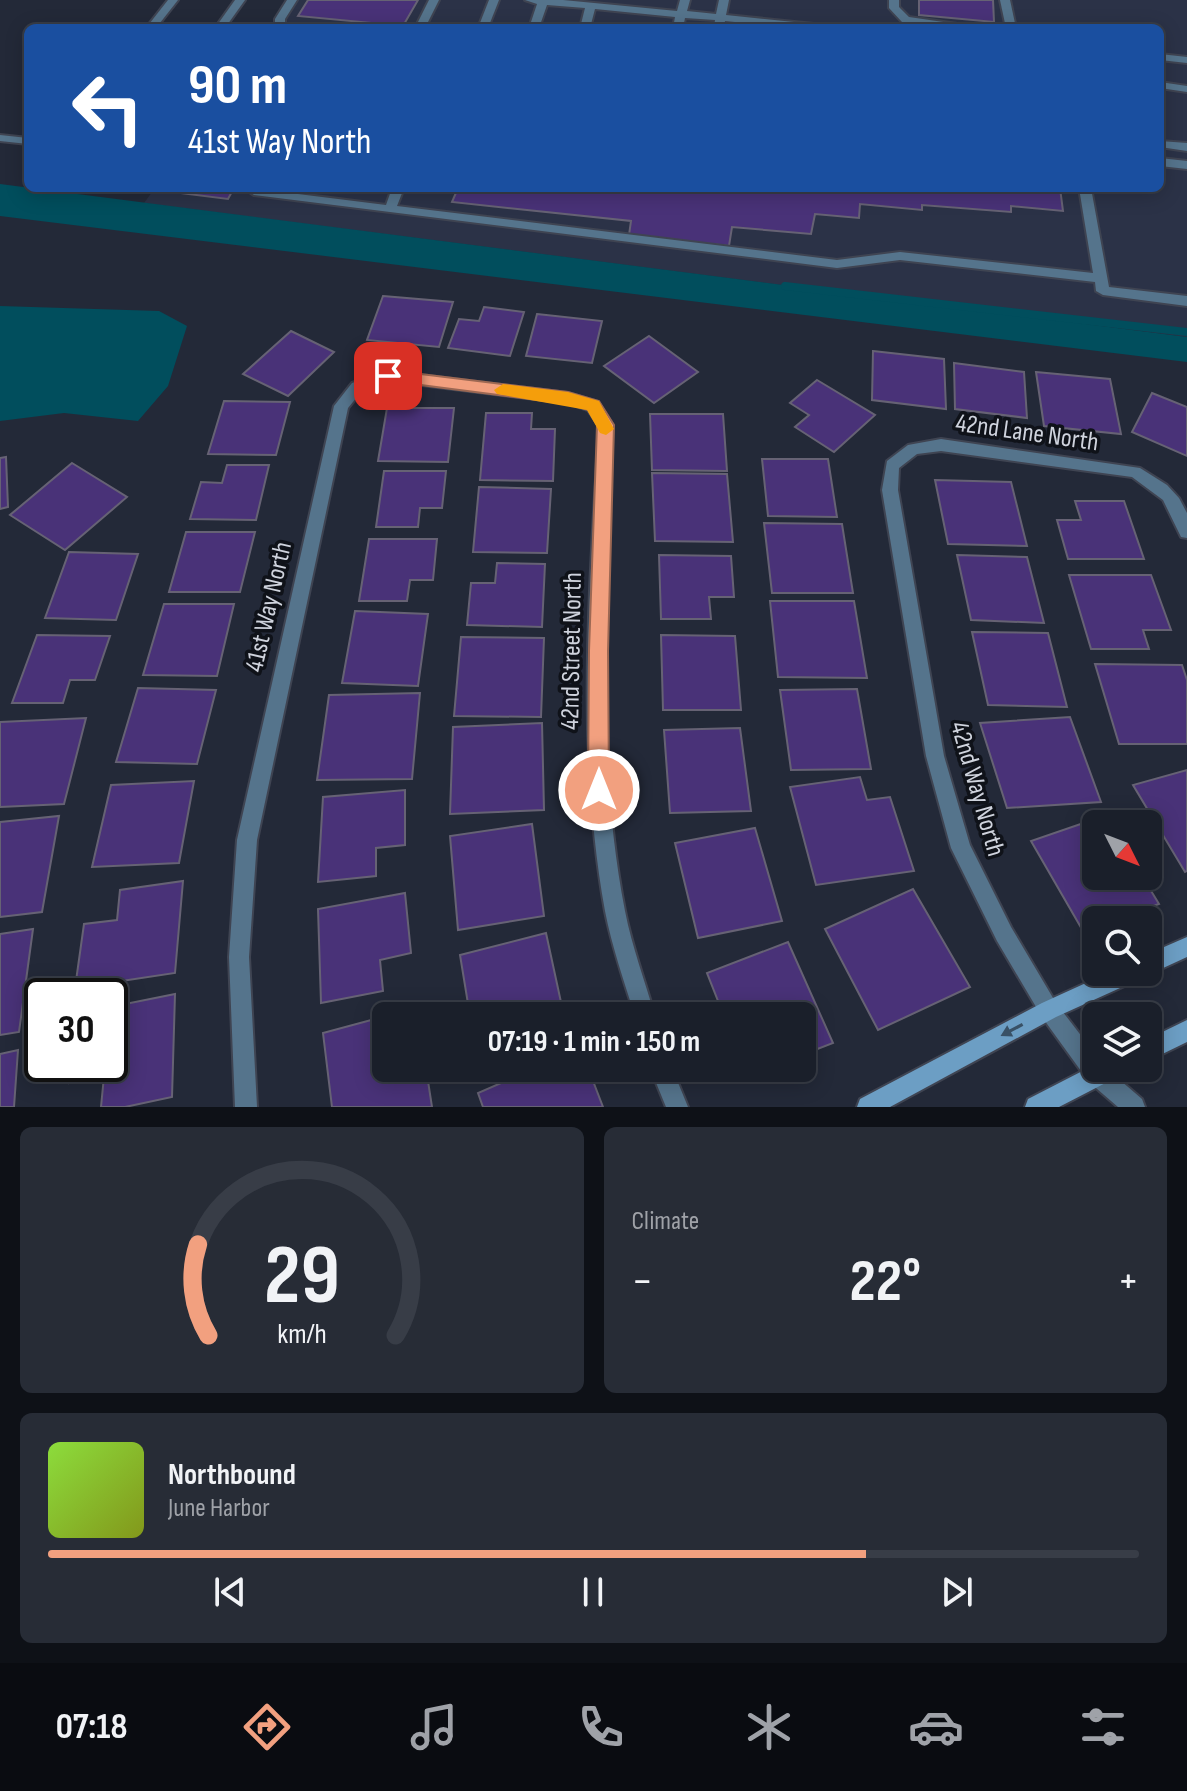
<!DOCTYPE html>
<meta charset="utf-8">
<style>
:root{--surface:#1a1f2a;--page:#272c36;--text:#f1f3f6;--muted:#9fa2a8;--line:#383d47;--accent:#f2a07f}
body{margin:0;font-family:"Sofia Sans Condensed",sans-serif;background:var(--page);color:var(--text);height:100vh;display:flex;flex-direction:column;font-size:30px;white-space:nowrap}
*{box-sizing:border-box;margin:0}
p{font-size:26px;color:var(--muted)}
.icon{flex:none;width:44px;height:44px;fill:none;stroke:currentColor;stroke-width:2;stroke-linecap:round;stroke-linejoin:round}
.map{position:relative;height:1107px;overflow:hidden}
.sheet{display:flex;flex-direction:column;gap:20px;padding:20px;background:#0e1117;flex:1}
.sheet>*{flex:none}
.guide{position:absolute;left:24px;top:24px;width:1140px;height:168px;border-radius:12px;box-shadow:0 4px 20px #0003,0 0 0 2px var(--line);background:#1a4fa0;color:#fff;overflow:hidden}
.needle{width:52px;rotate:132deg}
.buttons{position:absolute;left:1082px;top:810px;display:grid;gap:16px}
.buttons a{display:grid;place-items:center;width:80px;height:80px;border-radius:12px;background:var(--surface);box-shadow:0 4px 20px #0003,0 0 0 2px var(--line);font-size:40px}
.speed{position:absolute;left:24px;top:978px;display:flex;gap:16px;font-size:40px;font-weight:700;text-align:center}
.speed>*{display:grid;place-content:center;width:104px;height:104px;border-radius:50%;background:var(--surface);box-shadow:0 4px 20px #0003,0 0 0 2px var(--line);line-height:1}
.speed .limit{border:4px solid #111;border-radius:12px;background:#fff;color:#111}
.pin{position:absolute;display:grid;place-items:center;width:68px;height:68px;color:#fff;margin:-34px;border-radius:16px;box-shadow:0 4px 12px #0006}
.me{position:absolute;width:88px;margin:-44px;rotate:0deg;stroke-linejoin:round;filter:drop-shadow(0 0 6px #0008)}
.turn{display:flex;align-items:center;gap:28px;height:168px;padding:0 32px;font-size:36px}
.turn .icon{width:104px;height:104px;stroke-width:2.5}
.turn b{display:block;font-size:56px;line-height:68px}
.big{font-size:60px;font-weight:700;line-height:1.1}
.sheet .widget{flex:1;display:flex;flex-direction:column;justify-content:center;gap:12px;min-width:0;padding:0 28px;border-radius:12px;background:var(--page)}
.sheet .dial{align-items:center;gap:0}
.dial svg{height:208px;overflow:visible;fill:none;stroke:var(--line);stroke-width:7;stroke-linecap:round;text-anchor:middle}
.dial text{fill:var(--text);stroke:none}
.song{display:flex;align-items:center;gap:24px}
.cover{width:96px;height:96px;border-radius:12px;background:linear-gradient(135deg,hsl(90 70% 55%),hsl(70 70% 35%))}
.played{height:8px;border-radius:4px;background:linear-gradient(90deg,var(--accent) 75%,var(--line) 75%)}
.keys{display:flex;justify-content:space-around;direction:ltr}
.heat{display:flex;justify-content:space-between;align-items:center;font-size:44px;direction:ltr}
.sheet .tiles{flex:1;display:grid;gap:20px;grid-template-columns:1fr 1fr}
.widget:last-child{grid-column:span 2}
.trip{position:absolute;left:372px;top:1002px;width:444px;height:80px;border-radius:12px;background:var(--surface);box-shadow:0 4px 20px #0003,0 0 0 2px var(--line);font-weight:700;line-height:80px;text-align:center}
.tabs{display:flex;height:128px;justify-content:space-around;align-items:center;background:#0a0c11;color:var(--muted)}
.tabs .icon{width:56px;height:56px}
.tabs .active{color:var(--accent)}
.tabs b{font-size:36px;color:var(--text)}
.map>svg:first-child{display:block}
.built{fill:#2b3247}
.water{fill:#014e5d}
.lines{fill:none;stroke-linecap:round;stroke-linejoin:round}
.stream{stroke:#014e5d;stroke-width:8}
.building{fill:#493278;stroke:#666274;stroke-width:2}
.lane-casing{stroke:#3f4452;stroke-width:4}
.street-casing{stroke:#3f4452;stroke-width:4}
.secondary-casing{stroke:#3f4452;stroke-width:4}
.lane{fill:#55748c;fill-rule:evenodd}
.street{fill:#55748c;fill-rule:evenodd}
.secondary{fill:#6c9ec4;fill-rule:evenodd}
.oneway{fill:#395166}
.route{fill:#f2a07f;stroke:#9d6853;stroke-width:2}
.slow{fill:#f59e0b}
.labels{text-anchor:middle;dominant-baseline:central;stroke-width:7;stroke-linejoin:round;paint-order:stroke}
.street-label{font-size:26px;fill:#cfd3dd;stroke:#0f1219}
</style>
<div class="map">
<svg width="1187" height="1107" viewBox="0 0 1187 1107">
<rect width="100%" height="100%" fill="#232938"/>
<!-- built -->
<polygon class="built" points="289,0 1187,0 1187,337 144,203 155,188 1160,188 1160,28 269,28"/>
<!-- water -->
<g class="water">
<polygon points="0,184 1187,337 1187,362 0,216"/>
<polygon points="0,306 159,311 187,326 168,386 138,421 64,413 0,421"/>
</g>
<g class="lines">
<!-- stream -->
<polyline class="stream" points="785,286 1187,332"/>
</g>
<!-- building -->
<g class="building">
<polygon points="308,0 418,0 403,26 298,16"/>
<polygon points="919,0 993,0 994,22 919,15"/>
<polygon points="165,188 234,188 228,199 164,191"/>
<polygon points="458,188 1060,188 1063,211 1011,206 1011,212 922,205 922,210 860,204 859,218 815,214 811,234 732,227 729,246 629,235 631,221 452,202"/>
<polygon points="383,296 453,302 439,347 367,340"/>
<polygon points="484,307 524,312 510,356 448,348 459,319 479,321"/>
<polygon points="537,314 602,321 592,363 526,356"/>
<polygon points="291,331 334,352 288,396 243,374"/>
<polygon points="649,336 698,372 654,403 604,366"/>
<polygon points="873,351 944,359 946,409 872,400"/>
<polygon points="954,363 1024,372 1027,418 955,409"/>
<polygon points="1036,372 1110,379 1121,434 1044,426"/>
<polygon points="817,380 875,415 834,452 795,427 809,415 790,403"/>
<polygon points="1152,393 1187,407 1187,456 1132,432"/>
<polygon points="224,401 290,402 276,455 208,454"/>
<polygon points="387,408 454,408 448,462 378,461"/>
<polygon points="486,413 532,413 531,429 555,429 553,481 480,480"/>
<polygon points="650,414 723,414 727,471 652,470"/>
<polygon points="6,457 8,507 0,509 0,458"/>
<polygon points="762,459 828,459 837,517 768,516"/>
<polygon points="72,463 127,497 65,550 10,515"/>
<polygon points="227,465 269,465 256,520 190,519 201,482 222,483"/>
<polygon points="384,471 446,471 442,508 420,508 418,527 376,527"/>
<polygon points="652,473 727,474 733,542 655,541"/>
<polygon points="935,480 1011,482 1027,546 948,544"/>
<polygon points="479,487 551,489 547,553 473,552"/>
<polygon points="1075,501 1124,501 1144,559 1068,559 1057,520 1081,520"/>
<polygon points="764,523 842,524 853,593 772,593"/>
<polygon points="186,532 255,532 240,592 169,592"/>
<polygon points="369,539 437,539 433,580 410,580 407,601 359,601"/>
<polygon points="69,552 138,554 116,620 45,618"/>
<polygon points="659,555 731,556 734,597 709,597 711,619 661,619"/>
<polygon points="957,555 1027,557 1044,623 971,620"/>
<polygon points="497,563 545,564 542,627 467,625 471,583 495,583"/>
<polygon points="1069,575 1151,575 1171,630 1143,630 1149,649 1091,649"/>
<polygon points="770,601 854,601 867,678 778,677"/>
<polygon points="164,604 234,604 217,676 143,675"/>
<polygon points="355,611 428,614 418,686 342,683"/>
<polygon points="972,632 1048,633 1067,707 988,705"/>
<polygon points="37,635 110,636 95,680 70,680 63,703 12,703"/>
<polygon points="661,635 735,636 741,710 663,710"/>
<polygon points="461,637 544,638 541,717 454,716"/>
<polygon points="1095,664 1182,665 1187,680 1187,744 1119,744"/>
<polygon points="138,688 216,690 197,764 116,762"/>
<polygon points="857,689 871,769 791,770 780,690"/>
<polygon points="420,693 412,779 317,780 329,695"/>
<polygon points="1070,717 1101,802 1007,808 980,723"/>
<polygon points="86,718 64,804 0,807 0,722"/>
<polygon points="542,723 544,810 450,814 453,727"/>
<polygon points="740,728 751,811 670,813 664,730"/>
<polygon points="1187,770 1187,871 1185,872 1133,785"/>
<polygon points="860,777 867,800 890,797 914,871 816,885 790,787"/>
<polygon points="194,781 179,863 92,867 111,785"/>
<polygon points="405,790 405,845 376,848 376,876 318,882 323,797"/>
<polygon points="59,816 42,912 0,917 0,822"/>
<polygon points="1104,816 1109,824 1096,824 1096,876 1142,876 1159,904 1114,920 1096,920 1096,927 1083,931 1031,841"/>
<polygon points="532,824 544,916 458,930 450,836"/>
<polygon points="755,828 782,921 698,938 675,843"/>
<polygon points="183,881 175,973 75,988 84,924 117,920 120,890"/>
<polygon points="913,889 970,987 878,1030 825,929"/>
<polygon points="405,893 411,953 380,960 383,991 321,1003 318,909"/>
<polygon points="33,929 19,1032 0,1035 0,934"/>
<polygon points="546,933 564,1016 470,1016 460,955"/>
<polygon points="788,942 833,1043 802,1055 802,1016 724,1016 707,973"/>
<polygon points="175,994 172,1097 125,1107 101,1107 104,1076 69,1083 70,1064 110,1064 110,1007"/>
<polygon points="386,1016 386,1068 426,1068 432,1107 332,1107 323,1033"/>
<polygon points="18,1050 14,1107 0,1107 0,1054"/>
<polygon points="536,1068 588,1068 603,1107 483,1107 478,1093"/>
</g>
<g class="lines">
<defs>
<g id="lane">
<polygon points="168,0 178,0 156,28 146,28"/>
<polygon points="235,0 245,0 225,28 215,28"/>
<polygon points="287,0 297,0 285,19 285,28 275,28 275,19"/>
<polygon points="429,0 439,0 425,28 415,28"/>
<polygon points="489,0 499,0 488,28 478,28"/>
<polygon points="525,0 563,0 677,11 680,0 690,0 687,11 716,14 719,0 729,0 726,15 824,25 829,28 792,28 725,21 724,28 714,28 715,20 685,18 683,28 673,28 675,17 595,9 590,28 580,28 585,8 547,5 539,28 529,28 537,4"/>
<polygon points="889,0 899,0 899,7 909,17 964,25 969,28 941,28 902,22 889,8"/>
<polygon points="1000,0 1010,0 1016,28 1006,28"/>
<polygon points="1160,54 1187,57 1187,63 1160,60"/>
<polygon points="1160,82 1187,86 1187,92 1160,88"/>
<polygon points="0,135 28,138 28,144 0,141"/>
<polygon points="1160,141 1187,143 1187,151 1160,147"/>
<polygon points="1160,158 1187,161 1187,169 1160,166"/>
<polygon points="251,188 386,205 392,188 404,188 397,206 837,260 900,252 1093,273 1079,188 1091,188 1109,287 1187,296 1187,306 1103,295 1096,291 1095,282 900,260 837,268 254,195 248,191"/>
</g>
<g id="street">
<path d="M388,371l180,22 30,9 15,23c-6,161 -19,326 12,486 7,36 20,70 30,105h-20c-11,-35 -23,-69 -30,-105 -29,-160 -15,-324 -6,-485l-11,-16 -20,-7 -179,-22 -27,10 -14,17 -91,432 -8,117 8,150h-22l-6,-150 8,-117 97,-434 18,-23z"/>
<polygon points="941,439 1140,468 1167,485 1179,498 1187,513 1187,538 1181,537 1163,500 1132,477 941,451 917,454 899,468 898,490 944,756 970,845 1011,927 1056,1003 1096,1055 1096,1068 1106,1068 1142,1099 1145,1107 1118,1107 1089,1082 1042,1017 997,941 951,848 926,756 882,490 887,461 908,445"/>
<polygon points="650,1068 672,1068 688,1107 666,1107"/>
</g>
<g id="secondary">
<polygon points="1187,937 1187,957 1148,975 1143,973 1140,979 1056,1017 890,1107 857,1107 860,1099 1042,1003 1110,972 1148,972 1148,954"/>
<polygon points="1187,1020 1187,1042 1148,1061 1148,1039"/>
<polygon points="1096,1064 1096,1068 1122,1068 1119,1076 1059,1107 1025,1107 1028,1099"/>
</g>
</defs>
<!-- lane casing -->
<use href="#lane" class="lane-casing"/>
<!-- street casing -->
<use href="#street" class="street-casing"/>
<!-- secondary casing -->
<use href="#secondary" class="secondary-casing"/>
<!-- lane -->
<use href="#lane" class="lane"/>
<!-- street -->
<use href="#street" class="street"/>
<!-- secondary -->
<use href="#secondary" class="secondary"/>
</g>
<!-- one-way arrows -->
<defs><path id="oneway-solid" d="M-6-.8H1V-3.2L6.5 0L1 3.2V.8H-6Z" transform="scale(2)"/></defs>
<use class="oneway" href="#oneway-solid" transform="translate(1012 1030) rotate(152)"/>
<!-- route -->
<polygon class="route" points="388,370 568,392 599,401 614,425 608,651 609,790 606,797 599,800 591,797 588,790 589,651 597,425 588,410 568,404 382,380 380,376"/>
<!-- slow -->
<polygon class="slow" points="503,384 568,392 599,401 614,429 606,435 600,433 587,410 497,394 494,390"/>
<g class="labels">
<!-- street labels -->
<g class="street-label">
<text transform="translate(1027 433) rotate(8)">42nd Lane North</text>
<text transform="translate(269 607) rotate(-77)">41st Way North</text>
<text transform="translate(572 651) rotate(-89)">42nd Street North</text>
<text transform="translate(977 789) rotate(74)">42nd Way North</text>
</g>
</g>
</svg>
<div class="buttons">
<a><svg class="needle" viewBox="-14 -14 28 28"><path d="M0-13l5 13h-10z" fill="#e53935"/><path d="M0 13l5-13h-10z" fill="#9fa2a8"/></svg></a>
<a><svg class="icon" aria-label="search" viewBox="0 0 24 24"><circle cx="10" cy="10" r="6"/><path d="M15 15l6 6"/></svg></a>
<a><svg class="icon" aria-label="layers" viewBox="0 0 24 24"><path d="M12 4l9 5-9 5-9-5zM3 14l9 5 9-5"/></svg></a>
</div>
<div class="speed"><div class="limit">30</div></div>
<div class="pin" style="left:388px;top:376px;background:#d93025"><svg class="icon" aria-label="arrive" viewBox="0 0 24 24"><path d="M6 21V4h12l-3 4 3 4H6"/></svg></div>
<svg class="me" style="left:599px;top:790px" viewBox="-20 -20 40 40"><circle r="17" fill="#f2a07f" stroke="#fff" stroke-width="3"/><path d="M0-11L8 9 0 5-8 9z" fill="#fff"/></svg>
<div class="trip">07:19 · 1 min · 150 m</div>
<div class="guide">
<div class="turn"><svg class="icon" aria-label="left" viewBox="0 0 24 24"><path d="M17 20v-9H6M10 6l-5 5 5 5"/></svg><div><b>90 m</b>41st Way North</div></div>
</div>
</div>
<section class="sheet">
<div class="tiles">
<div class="widget dial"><svg viewBox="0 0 100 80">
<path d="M14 69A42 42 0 1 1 86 69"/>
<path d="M14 69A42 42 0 0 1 10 34" stroke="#f2a07f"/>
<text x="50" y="56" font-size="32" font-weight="700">29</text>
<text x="50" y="72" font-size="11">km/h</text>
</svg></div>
<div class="widget"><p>Climate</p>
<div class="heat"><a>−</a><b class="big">22°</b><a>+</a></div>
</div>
<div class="widget">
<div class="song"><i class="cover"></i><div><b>Northbound</b><p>June Harbor</p></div></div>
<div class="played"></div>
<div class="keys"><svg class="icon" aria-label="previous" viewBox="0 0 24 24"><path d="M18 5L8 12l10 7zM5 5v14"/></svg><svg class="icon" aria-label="pause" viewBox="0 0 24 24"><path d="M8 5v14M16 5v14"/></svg><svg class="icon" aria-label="next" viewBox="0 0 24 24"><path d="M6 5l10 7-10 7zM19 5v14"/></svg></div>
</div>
</div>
</section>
<nav class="tabs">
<b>07:18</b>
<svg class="icon active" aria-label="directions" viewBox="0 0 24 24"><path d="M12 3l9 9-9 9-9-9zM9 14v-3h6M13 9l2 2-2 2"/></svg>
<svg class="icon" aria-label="music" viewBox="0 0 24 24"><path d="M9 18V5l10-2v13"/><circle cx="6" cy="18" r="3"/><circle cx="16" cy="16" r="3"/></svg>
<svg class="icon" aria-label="phone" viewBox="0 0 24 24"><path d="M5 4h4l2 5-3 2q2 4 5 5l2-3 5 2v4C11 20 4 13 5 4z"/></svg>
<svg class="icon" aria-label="climate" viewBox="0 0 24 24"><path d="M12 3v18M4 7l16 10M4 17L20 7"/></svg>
<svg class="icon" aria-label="car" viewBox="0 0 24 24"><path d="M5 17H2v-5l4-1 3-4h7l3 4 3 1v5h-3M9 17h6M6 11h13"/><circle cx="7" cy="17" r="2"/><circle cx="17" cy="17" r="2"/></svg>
<svg class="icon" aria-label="filters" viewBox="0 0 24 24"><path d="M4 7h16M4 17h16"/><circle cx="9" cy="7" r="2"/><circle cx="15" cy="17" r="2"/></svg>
</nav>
